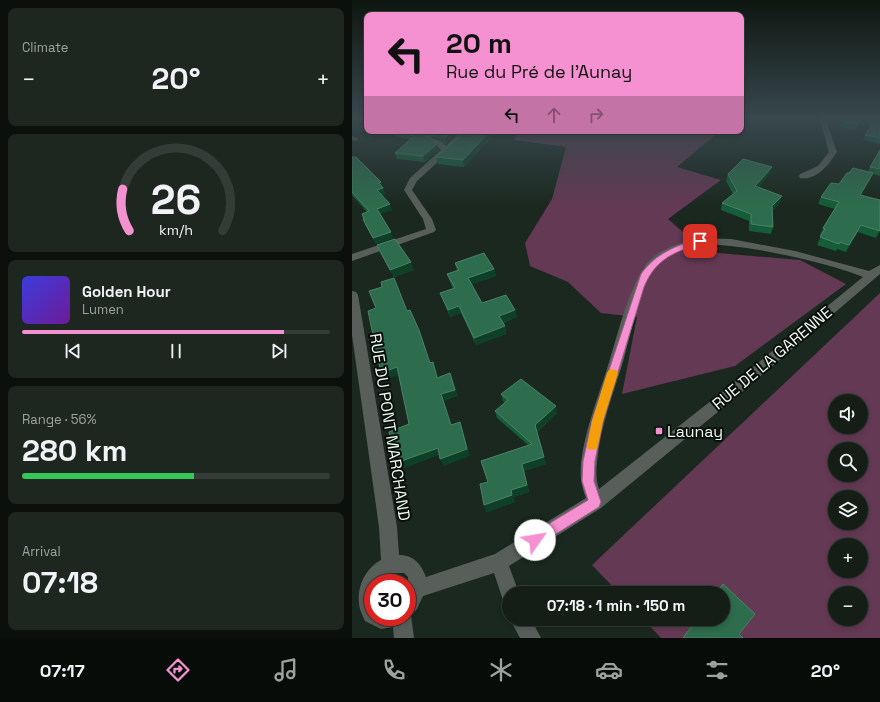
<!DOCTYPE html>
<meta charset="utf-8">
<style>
:root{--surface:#141e17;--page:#1d2720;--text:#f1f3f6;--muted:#9da2a1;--line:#333c36;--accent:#f590d1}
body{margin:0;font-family:"Space Grotesk",sans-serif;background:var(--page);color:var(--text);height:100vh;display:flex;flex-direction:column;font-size:15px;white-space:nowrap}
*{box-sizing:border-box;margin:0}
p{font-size:13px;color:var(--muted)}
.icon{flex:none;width:22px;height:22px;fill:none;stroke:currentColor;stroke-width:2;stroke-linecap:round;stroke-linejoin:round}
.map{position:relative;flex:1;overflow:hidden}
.panel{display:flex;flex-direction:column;gap:8px;padding:8px;background:#0b100d;width:352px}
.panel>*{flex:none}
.hud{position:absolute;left:12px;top:12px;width:380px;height:122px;border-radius:8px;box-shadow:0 2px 6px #0003,0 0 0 1px var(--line);background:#f590d1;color:#111;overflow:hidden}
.fabs{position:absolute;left:476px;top:394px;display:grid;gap:8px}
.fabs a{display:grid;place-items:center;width:40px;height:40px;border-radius:50%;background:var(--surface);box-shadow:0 2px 6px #0003,0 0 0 1px var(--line);font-size:20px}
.speed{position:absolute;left:12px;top:574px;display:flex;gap:8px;font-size:20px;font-weight:700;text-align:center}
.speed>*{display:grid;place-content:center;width:52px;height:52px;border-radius:50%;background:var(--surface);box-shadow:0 2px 6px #0003,0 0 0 1px var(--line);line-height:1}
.speed .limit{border:6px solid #d22;background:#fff;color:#111}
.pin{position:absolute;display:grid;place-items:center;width:34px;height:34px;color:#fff;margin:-17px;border-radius:8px;box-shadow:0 2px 6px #0006}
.me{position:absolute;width:44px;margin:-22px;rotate:58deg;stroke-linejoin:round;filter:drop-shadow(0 0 3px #0008)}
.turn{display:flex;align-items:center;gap:14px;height:84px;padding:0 16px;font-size:18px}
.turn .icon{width:52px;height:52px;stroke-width:2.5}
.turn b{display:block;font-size:28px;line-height:34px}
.lanes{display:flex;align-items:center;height:38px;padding:0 16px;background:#0003;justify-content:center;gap:20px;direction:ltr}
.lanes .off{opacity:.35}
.big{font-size:30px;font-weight:700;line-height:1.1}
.panel .tile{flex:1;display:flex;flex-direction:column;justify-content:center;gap:6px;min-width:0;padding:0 14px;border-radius:8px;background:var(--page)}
.panel .dial{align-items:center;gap:0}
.dial svg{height:104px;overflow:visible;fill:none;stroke:var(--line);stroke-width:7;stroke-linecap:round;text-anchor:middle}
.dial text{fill:var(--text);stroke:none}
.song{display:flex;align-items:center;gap:12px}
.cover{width:48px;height:48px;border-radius:6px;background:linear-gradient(135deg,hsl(240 70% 55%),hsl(280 70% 35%))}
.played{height:4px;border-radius:2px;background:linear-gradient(90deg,var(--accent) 85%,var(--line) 85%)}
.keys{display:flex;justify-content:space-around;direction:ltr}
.heat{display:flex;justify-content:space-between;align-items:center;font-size:22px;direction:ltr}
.charge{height:6px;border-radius:3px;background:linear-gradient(90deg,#34c759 56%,var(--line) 0)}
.trip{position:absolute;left:150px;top:586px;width:228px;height:40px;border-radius:20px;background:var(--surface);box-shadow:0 2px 6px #0003,0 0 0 1px var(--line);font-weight:700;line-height:40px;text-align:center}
.dock{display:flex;height:64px;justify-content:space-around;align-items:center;background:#080c09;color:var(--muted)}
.dock .icon{width:28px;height:28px}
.dock .active{color:var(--accent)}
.dock b{font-size:18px;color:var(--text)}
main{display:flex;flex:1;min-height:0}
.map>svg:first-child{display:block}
.green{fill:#643954;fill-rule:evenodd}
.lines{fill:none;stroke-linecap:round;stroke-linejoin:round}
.minor{fill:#585f5a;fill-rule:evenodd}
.wall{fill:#155c39}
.shaded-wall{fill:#0d4026}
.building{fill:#2d6c4d;stroke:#4b8266}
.route{fill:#f590d1;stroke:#9f5e88}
.slow{fill:#f59e0b}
.poi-dot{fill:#f590d1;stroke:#090f0b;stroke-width:1.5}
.labels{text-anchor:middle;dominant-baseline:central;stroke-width:4;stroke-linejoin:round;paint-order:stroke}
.near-street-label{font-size:16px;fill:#eef7f1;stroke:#090f0b}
.near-poi-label{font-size:16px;fill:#eef7f1;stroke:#090f0b;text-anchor:start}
</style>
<main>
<section class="panel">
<div class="tile"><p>Climate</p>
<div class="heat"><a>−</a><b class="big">20°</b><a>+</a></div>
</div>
<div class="tile dial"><svg viewBox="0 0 100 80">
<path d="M14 69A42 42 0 1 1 86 69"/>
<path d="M14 69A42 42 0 0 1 9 37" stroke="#f590d1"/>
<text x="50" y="56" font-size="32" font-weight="700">26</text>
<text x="50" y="72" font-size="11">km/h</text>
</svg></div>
<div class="tile">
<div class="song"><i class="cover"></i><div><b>Golden Hour</b><p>Lumen</p></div></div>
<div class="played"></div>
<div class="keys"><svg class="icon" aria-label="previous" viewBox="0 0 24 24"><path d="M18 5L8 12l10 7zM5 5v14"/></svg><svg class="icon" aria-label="pause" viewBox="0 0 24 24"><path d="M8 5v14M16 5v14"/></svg><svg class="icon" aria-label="next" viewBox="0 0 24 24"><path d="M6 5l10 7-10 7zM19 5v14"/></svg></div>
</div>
<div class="tile"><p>Range · 56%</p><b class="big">280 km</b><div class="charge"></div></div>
<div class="tile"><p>Arrival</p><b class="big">07:18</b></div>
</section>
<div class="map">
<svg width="528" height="638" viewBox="0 0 528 638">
<rect width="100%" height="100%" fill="#1a281f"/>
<!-- green -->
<g class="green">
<polygon points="166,131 368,131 325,167 369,180 316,219 338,238 366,253 448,260 494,284 383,366 270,394 285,317 249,313 216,282 178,266 173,243 200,199 214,147 162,140"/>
<path d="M528,293v345h-219l-18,-19h80v-26h-104l-27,-28zM483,401h26v26h-26zM483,449h26v26h-26zM483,497h26v26h-26zM483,545h26v26h-26zM483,593h26v26h-26z"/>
</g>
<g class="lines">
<!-- minor -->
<g class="minor">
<path d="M469,117h7l-2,3 11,32c-8,12 -20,29 -37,26l-1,-2 1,-2 18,-8 11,-14 -9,-32z"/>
<polygon points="80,131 89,131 79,138 90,141 94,146 105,135 105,133 102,131 113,132 112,138 65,181 60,190 80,219 84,230 82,232 0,261 0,254 74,229 71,219 52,190 58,178 89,150 84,145 71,139 73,134"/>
<polygon points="0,136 7,139 3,141 0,140"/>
<path d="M348,238l31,1 64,12 74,20 11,-6v9l-144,123 -135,111 -92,58 10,27h-10v9l-6,-2 -9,-27 -71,23 -6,13 -6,6 3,23h-20l-1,-11 -12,2 -16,-8c-2,-5 -6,-12 -6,-18 -2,-17 7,-35 22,-43l-2,-33 -27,-192v-44l4,1 2,3 39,232 2,28c15,0 22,9 27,22l69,-23 91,-56c-5,-13 -6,-21 -5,-35 3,-29 16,-63 25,-91 10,-30 23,-90 44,-112 12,-12 34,-18 50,-22zM349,244c40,1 79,9 118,19 15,4 29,8 44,14l-137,112 -127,100c-3,-9 -3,-18 -2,-27 3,-34 16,-68 26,-100 8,-28 16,-75 34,-97 10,-12 30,-16 44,-21zM40,573h12l4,4 -1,40h-34v-34h9l4,-6z"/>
<polygon points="158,619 179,619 189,638 168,638"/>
</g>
</g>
<!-- wall -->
<g class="wall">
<polygon points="493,117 528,117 528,144 511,140 513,135 519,126 513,121 503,130 488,127 490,121"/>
<polygon points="41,131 76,131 72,133 71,135 85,144 87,150 73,162 45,159 43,153 58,140 43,136"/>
<polygon points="81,131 103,131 104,134 94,144 90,140 82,137"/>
<polygon points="112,131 145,131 112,167 86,164 84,157 112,133"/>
<polygon points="528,150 528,176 521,174 518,180 509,195 528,230 524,238 506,232 494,252 485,249 484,251 465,245 469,236 468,235 471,228 483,209 466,204 469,197 487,184 497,173 516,172 518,167"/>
<polygon points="0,157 32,188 31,188 33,194 30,195 40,210 28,214 41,238 24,244 13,225 11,219 12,219 10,214 15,212 0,195"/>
<polygon points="418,173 406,188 428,203 420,211 421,227 419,234 397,231 397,221 369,210 370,203 381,194 374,181 376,174"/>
<polygon points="25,245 62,270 42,277 28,253"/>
<polygon points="103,263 142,269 144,276 120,284 130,303 163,310 165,317 151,323 153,326 154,334 124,345 109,313 98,317 91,300 88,293 101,289 98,282 95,274 105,271"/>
<polygon points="149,394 205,413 185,432 194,464 172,471 177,492 161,497 163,502 135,512 132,505 136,482 176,445 145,418 143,411 153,403 151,401"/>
</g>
<!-- shaded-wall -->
<g class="shaded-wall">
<polygon points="513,117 515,117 513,121 503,130 505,125"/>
<polygon points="69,131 76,131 72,133 70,140 68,133"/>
<polygon points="99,131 103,131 104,134 94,144 93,138"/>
<polygon points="138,131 145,131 112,167 111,160"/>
<polygon points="85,144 87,150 73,162 71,156"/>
<polygon points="420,167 418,173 402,193 403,186"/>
<polygon points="521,173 518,180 505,202 508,195"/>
<polygon points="29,182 33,194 27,196 25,190 27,183"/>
<polygon points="430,196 428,203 418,213 420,206"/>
<polygon points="38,204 40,210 27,215 25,209"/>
<polygon points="509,225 506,232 494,252 497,245"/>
<polygon points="39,232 41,238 24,244 21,238"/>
<polygon points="59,262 62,270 42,277 38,270"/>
<polygon points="142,269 144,276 118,285 116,278"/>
<polygon points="107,306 109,313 98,317 96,310"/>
<polygon points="163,310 165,317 149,323 147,316"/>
<polygon points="153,326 154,334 124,345 122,338"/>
<polygon points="67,330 70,337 81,370 78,363"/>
<polygon points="81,362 84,369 88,384 85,378"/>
<polygon points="45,367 49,374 32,380 29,373"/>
<polygon points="98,373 101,380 106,396 92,401 102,432 99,425 89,394"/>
<polygon points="204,406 205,413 184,432 183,425"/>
<polygon points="108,422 111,429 118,456 92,466 88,459"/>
<polygon points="86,448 89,454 48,470 44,463"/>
<polygon points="192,457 194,464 172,471 177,492 161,497 163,502 135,512 132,505 159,490 170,464"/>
</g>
<!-- building -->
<g class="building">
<polygon points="493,117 513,117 505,125 490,121"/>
<polygon points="518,117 528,117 528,138 513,135 523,121"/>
<polygon points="45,131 69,131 68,133 81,140 85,144 71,156 43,153 62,136"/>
<polygon points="81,131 99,131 93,138 89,133"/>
<polygon points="112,131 138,131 111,160 84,157 112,133"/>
<polygon points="528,150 528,169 518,167"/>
<polygon points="0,157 4,157 29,182 27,183 31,188 25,190 38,204 25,209 39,232 21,238 11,219 12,219 10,214 17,211 0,192"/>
<polygon points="391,159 420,167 403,186 430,196 420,206 421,227 399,224 399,214 370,203 385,191 376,174"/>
<polygon points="501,168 521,173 508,195 528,200 528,231 509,225 497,245 488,242 487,244 468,237 473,229 471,228 487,202 469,197 479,183 487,184 495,173 497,173"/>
<polygon points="43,239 59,262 38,270 25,245"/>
<polygon points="132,253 142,269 116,278 130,303 154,295 163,310 147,316 153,326 122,338 107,306 96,310 88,293 103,288 95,274 107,270 103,263"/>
<polygon points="42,278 55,311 58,310 67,330 78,363 81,362 85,378 98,373 103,390 89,394 99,425 108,422 115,449 88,459 86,448 44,463 42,451 41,452 37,432 57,424 45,367 29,373 16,311 24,308 17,291 30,287 29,282"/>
<polygon points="169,379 204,406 183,425 192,457 170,464 175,485 159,490 160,495 132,505 128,484 136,482 129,461 180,444 143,411 156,400 149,394"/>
<polygon points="371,584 403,614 387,634 391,638 331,638 345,619 371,619 371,593 364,593"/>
</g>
<!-- sky -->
<linearGradient id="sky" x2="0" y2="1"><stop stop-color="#0e1611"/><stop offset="0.57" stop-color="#38484d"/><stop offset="1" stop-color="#38484d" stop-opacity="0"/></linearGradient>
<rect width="528" height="207" fill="url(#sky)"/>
<!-- route -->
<path class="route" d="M348,239l2,1v3c-27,9 -46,15 -58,44l-41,134 -8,40 -1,20 7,21 -2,5 -59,37 -5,2 -5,-2 -1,-4 1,-5 58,-35 -6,-19 1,-20 9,-40 49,-147c14,-20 35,-29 59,-35z"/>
<!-- slow -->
<polygon class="slow" points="260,369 264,370 266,373 251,421 246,445 245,449 240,450 236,449 235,445 240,421 255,373 257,370"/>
<!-- markers -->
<rect class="poi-dot" x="303" y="427" width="8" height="8" rx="2"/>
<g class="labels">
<!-- near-street labels -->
<g class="near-street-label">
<text transform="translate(420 358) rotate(-40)">RUE DE LA GARENNE</text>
<text transform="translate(38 427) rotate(81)">RUE DU PONT MARCHAND</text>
</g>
<!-- near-poi labels -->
<g class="near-poi-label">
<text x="315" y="431">Launay</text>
</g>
</g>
</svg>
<div class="fabs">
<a><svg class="icon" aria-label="sound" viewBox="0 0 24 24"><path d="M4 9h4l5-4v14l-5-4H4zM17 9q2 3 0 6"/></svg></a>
<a><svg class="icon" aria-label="search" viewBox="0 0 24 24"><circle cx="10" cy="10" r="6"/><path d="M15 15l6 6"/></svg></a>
<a><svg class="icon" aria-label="layers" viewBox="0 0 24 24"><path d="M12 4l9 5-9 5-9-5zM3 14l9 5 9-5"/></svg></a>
<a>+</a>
<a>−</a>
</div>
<div class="speed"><div class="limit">30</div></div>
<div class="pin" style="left:348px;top:241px;background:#d93025"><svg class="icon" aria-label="arrive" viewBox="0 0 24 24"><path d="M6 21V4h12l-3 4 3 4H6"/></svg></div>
<svg class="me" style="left:183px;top:540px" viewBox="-20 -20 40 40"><circle r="19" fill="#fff"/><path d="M0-13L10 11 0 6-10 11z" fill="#f590d1"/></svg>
<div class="trip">07:18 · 1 min · 150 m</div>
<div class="hud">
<div class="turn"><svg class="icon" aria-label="left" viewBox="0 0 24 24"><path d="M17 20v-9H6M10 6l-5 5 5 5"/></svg><div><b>20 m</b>Rue du Pré de l'Aunay</div></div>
<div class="lanes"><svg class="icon" aria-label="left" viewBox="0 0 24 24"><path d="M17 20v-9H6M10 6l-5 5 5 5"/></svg><svg class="icon off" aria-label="ahead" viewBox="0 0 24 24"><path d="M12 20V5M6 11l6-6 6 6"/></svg><svg class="icon off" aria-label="right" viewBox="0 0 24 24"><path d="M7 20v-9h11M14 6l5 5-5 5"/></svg></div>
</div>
</div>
</main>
<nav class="dock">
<b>07:17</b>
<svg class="icon active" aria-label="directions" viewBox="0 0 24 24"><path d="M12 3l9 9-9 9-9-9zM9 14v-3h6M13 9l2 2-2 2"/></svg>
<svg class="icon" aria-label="music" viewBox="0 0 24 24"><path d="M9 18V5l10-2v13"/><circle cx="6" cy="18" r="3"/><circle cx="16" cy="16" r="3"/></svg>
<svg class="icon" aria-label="phone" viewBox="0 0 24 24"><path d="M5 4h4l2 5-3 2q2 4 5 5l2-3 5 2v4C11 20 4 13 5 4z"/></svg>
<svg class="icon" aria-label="climate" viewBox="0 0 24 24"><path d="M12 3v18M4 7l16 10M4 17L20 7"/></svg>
<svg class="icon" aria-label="car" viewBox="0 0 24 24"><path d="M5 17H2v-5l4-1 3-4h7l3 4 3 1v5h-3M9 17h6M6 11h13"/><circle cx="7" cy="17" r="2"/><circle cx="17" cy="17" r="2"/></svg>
<svg class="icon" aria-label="filters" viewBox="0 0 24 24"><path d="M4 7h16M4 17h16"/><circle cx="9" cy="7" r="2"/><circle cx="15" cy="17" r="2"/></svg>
<b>20°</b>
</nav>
